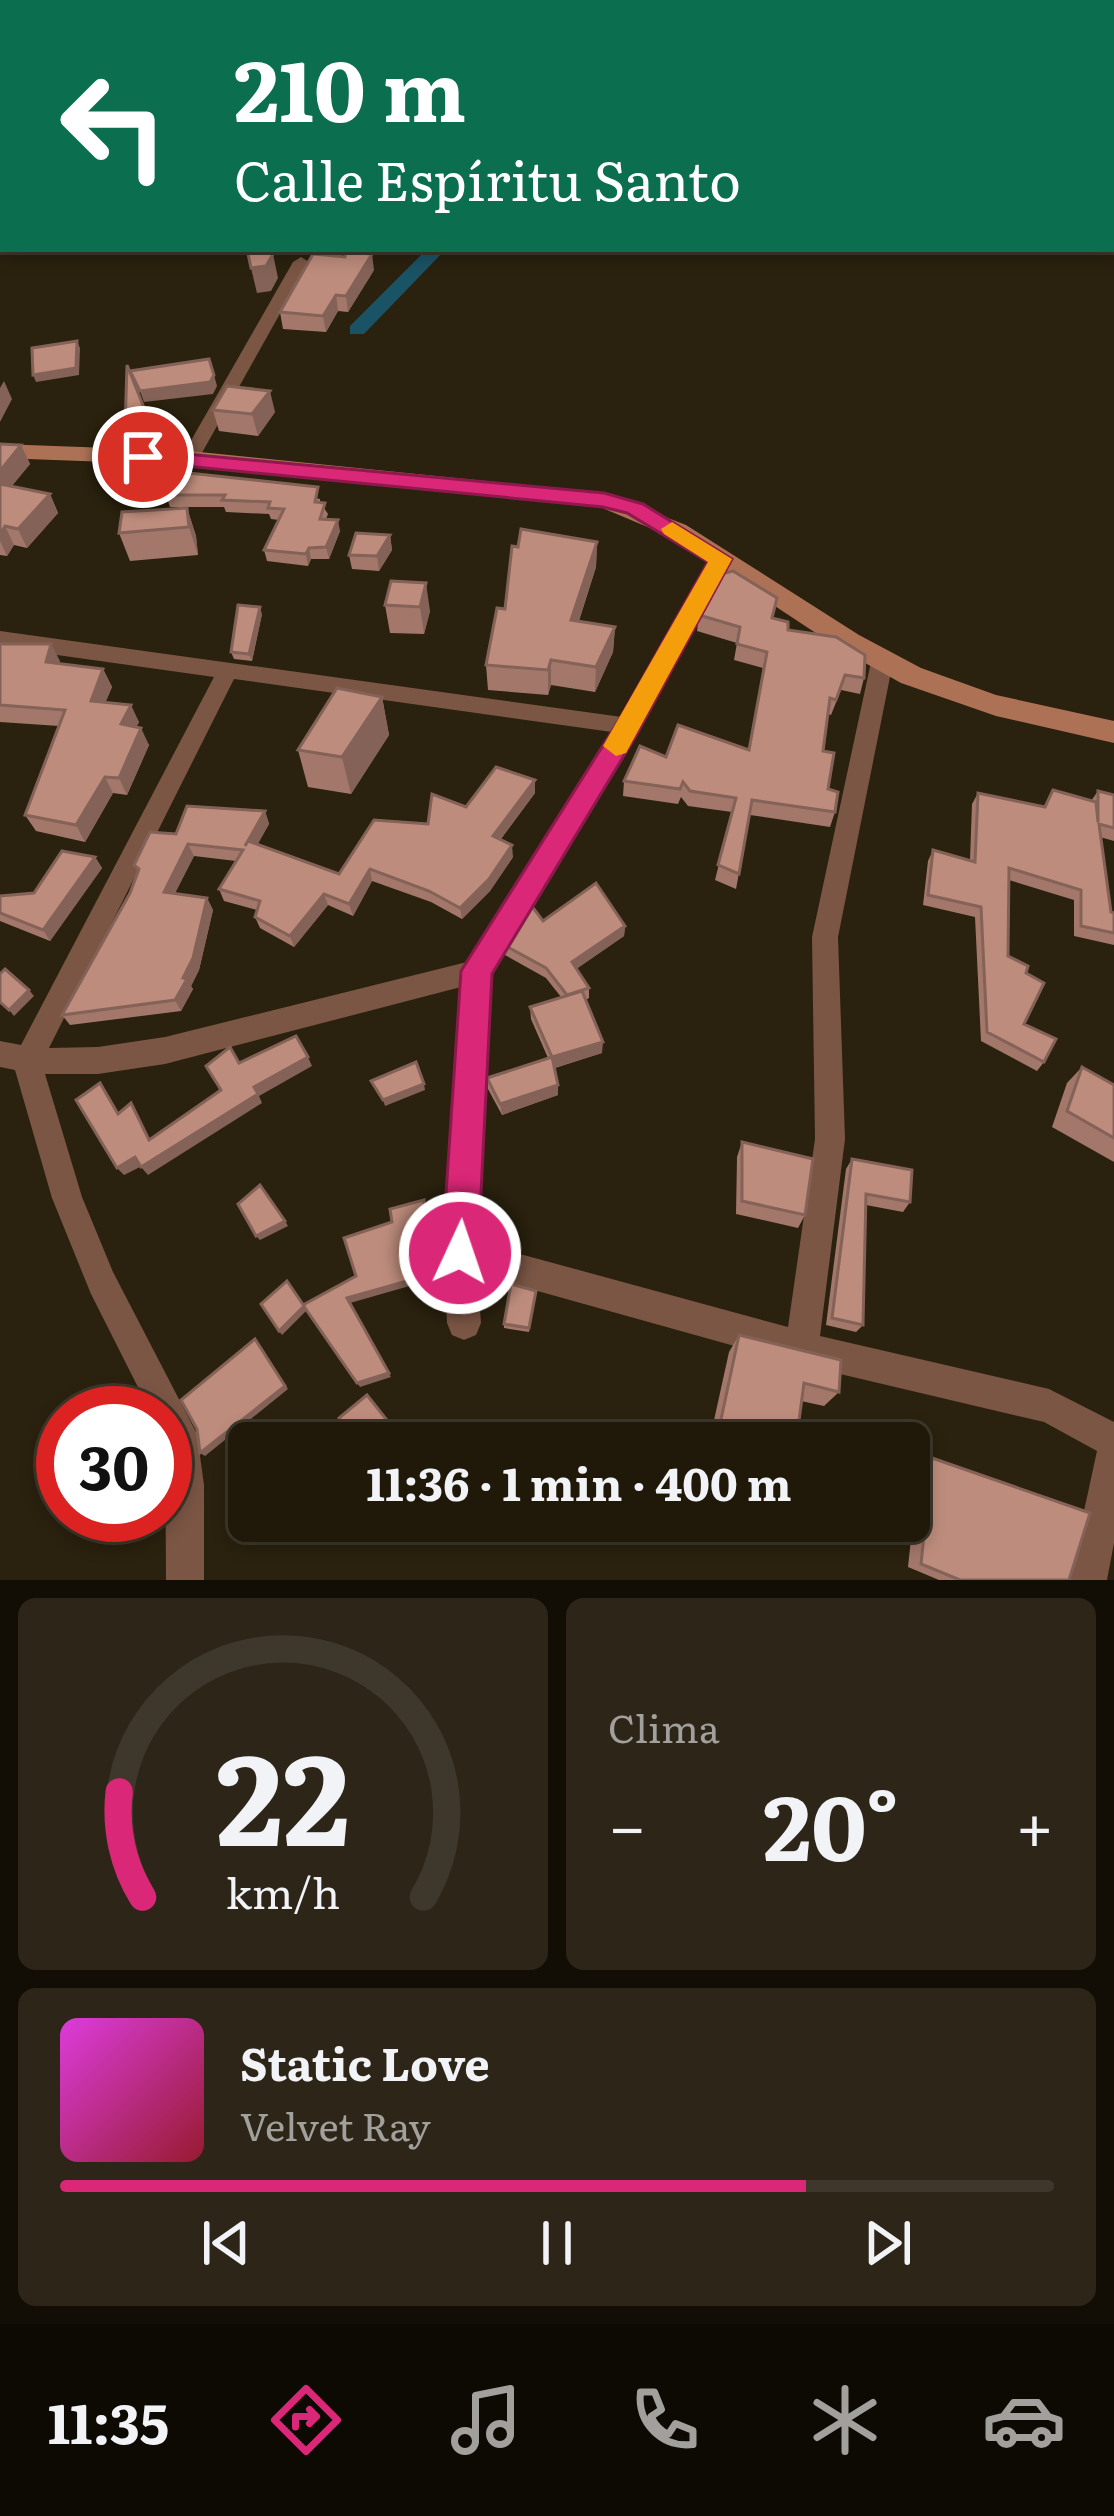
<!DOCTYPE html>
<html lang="es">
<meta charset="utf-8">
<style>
:root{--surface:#20190a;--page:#2d2618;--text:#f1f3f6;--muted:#a2a09c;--line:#3d382b;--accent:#db2777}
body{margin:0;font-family:Literata,serif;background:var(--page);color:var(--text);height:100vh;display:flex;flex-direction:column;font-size:45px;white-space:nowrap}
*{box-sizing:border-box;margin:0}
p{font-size:39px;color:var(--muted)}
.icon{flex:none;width:66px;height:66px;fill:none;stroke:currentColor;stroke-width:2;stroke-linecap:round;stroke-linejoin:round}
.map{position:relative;height:1580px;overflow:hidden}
.sheet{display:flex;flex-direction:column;gap:18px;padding:18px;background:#120e06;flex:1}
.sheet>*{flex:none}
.hud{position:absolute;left:0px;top:0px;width:1116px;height:252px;box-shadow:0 6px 18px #0003,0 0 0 3px var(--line);background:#0b6e4f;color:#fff;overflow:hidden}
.speed{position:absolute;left:36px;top:1386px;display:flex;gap:24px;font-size:60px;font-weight:700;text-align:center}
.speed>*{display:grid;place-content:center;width:156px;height:156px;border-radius:50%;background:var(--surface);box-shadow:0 6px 18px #0003,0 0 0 3px var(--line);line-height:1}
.speed .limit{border:18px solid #d22;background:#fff;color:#111}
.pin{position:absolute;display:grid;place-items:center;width:102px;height:102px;color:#fff;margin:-51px;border:6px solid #fff;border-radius:50%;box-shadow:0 3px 12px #0007}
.me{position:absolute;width:132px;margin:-66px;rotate:3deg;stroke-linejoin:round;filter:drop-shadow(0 0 9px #0008)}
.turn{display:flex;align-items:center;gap:42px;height:252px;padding:0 36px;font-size:54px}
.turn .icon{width:156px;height:156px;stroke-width:2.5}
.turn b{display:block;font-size:84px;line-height:102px}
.big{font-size:90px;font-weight:700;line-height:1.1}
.sheet .tile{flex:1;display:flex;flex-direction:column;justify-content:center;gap:18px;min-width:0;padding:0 42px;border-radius:18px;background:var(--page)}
.sheet .dial{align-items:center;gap:0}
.dial svg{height:312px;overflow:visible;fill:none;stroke:var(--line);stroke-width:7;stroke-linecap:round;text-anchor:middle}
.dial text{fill:var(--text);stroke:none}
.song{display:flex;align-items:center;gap:36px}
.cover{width:144px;height:144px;border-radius:18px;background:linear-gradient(135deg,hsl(300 70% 55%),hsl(350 70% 35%))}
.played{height:12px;border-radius:6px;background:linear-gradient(90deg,var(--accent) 75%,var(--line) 75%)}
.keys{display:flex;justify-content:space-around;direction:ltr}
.heat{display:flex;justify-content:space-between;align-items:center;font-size:66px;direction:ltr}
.sheet .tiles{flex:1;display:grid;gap:18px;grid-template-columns:1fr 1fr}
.tile:last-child{grid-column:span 2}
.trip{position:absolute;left:228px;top:1422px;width:702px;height:120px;border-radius:18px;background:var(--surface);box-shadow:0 6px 18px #0003,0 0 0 3px var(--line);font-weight:700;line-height:120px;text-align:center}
.tabs{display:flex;height:192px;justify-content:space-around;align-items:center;background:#0d0a04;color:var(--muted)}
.tabs .icon{width:84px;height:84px}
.tabs .active{color:var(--accent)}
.tabs b{font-size:54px;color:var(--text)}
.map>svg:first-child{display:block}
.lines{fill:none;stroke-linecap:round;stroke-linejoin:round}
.canal{fill:#1a5365;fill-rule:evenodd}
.lane{stroke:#7b5645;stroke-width:6}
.street{fill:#7b5645;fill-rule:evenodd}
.secondary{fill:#ad7256;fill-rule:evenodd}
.wall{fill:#a3786b}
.shaded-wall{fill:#846257}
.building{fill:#bd8c7c;stroke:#846257;stroke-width:3}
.route{fill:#db2777;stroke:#8e194d;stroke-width:3}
.slow{fill:#f59e0b}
</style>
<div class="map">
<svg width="1114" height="1580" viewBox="0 0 1114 1580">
<rect width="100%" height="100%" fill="#2a210e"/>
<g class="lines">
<!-- canal -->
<polygon class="canal" points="427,249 446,249 364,334 350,334 350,326"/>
<!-- lane -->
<g class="lane">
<polyline points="433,0 437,3"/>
<polyline points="310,3 324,0"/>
<polyline points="696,3 729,0"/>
</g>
<!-- street -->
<g class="street">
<polygon points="1081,0 1091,0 1093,3 1083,3"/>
<polygon points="0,3 7,3 0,9"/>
<rect x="1113" y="43" width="1" height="8"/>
<polygon points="3,188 3,196 0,197 0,189"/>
<polygon points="301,257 309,262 199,458 190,464 184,462 181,458 293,262"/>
<path d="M721,552l10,7 -95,173 -147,241 -13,269 312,85 27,-188 -3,-202 59,-275 3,-6h16l3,6 -55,275 7,202 -25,197 229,53 65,33v121l-7,37h-38l28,-129 -53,-29 -242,-57 -325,-91 4,49 -5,12 -12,5 -12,-5 -5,-12 -3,-70 17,-266 -296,77 -67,10h-53l37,123 31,75 84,162 7,51v95h-38l-1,-167h-14l-60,-119 -39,-96 -37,-128 -15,-3v-26l21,4 193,-368 -214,-30v-16l622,86 89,-158zM234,679l378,53 -145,230 -302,75 -67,10 -49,1z"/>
</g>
<!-- secondary -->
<g class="secondary">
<polygon points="788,0 816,0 786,3"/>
<polygon points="0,200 3,200 0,211"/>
<polygon points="0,444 190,451 603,493 686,525 859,635 921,668 996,695 1114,721 1114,743 996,716 901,683 840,649 669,536 600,507 190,465 0,458"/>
</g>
</g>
<!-- wall -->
<g class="wall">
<polygon points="10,0 240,0 230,3 17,3"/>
<polygon points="461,0 640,0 625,3 466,3"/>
<polygon points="374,270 348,312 338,311 326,332 283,329 280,312"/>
<polygon points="213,410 275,412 258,436 219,431"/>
<polygon points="152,428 155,435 128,437 125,430"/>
<polygon points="0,444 21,445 30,464 11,487 50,494 58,513 27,548 14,545 7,556 0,555"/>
<polygon points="179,472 320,499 320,502 328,514 326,519 340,531 329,559 311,559 308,566 267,561 264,550 279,520 271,519 269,514 226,512 224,507 170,507 166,495"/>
<polygon points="187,508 196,536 198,555 130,561 119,533"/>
<polygon points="390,535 392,550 379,571 352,569 349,555"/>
<polygon points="597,542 596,567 579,621 615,627 613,652 595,692 551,685 548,695 488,690 486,665 505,609 518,547"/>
<polygon points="391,581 430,611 424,634 390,633 385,605"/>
<polygon points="262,614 252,661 234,659 231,652"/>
<polygon points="699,615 773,618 788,630 864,678 860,694 841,690 831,715 828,714 823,751 828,789 835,812 830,827 750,815 736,889 715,880 732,812 688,806 681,797 678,804 623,796 624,781 666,757 749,750 763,668 734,660 737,643 697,631"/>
<polygon points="0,644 51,644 59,664 103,669 112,687 105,703 139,722 136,727 149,745 127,795 113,793 85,842 36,831 25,815 59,726 0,722"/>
<polygon points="382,697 389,735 351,794 308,787 298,750"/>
<polygon points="535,780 535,793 501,839 513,857 490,891 462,919 431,902 372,881 353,916 328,905 294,947 260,928 255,917 257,910 224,901 219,889 236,861 194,856 175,893 207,898 213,910 199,970 191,986 193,989 181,1011 70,1025 62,1015 130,893 138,872 134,865 176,834 265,811 269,824 257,845 339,874 428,824"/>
<polygon points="1053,790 1091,801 1098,791 1114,795 1114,841 1100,837 1111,912 1114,913 1114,945 1074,936 1074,900 1009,880 1008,956 1026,973 1024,1024 1044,1062 1037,1071 981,1041 975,917 923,905 928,861 933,850 970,860 972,804 978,793 1044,807"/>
<polygon points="95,857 102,868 50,941 0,921 0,896 34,893"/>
<polygon points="543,921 625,926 624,936 576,969 589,988 589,998 586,1000 602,1053 555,1068 558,1095 502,1115 488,1089 487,1078 548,1058 531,1019 530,1007 561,997 546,978 505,955 504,945"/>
<polygon points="1082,1067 1114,1085 1114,1162 1052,1127 1067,1083"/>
<polygon points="742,1142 805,1215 798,1228 736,1214 737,1157"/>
<polygon points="852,1159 910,1202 903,1212 866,1205 863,1325 856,1332 826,1325 846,1169"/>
<polygon points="536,1291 529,1332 504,1328 504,1324"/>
<polygon points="739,1335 839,1392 824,1406 801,1401 796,1443 709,1443 729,1352"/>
<polygon points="932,1458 1069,1580 939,1580 908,1567 919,1465"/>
</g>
<!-- shaded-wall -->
<g class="shaded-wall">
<polygon points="164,0 240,0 230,3 165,3"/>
<polygon points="553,0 640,0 625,3 553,3"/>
<polygon points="273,254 278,278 271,291 257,293 251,268"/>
<polygon points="372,254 374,270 348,312 346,296"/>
<polygon points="336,295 338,311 326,332 323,316"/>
<polygon points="77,341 80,348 79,375 36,382 33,375"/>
<polygon points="214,375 217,386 213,394 144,402 140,391"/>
<polygon points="4,381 12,399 0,422 0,388"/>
<polygon points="270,391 275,412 258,436 252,414"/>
<polygon points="21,445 30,464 0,500 0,471"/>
<polygon points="50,494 58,513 27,548 18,529"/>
<polygon points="187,508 196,536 198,555 189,527"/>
<polygon points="338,520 340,531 329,559 326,547"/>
<polygon points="5,526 14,545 7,556 0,541 0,535"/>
<polygon points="390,535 392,550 379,571 377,556"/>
<polygon points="597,542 596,567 571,645 571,620"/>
<polygon points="309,548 311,559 308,566 306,554"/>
<polygon points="426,583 430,611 424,634 420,607"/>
<polygon points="260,607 262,614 252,661 249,654"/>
<polygon points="615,627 613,652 595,692 596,667"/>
<polygon points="51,644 60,661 55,679 46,662"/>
<polygon points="551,660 551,685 548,695 548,670"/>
<polygon points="103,669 112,687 99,718 91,701"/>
<polygon points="382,697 389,735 351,794 342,757"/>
<polygon points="131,705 139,722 129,741 121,724"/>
<polygon points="141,728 149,745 127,795 119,778"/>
<polygon points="105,777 113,793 85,842 76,825"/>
<polygon points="535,780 535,793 494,848 493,836"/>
<polygon points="265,811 269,824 250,858 245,846"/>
<polygon points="188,844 194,856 170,903 164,892"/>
<polygon points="512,845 513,857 490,891 462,919 460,908"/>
<polygon points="95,857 102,868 50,941 43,930"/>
<polygon points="370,869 372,881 353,916 349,904"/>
<polygon points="324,894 328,905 294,947 290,936"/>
<polygon points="207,898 213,910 199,970 191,986 193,989 181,1011 175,1000"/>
<polygon points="625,926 624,936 572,972 572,962"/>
<polygon points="29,990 34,996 14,1016 9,1010"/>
<polygon points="603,1042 602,1053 553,1068 552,1057"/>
<polygon points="308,1057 312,1066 259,1096 262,1103 148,1175 141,1167 254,1087"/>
<polygon points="424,1084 425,1090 385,1106 383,1100"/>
<polygon points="558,1085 558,1095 502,1115 500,1104"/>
<polygon points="135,1157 142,1166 124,1175 117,1168"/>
<polygon points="424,1200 425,1206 423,1251 417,1253 420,1283 350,1303 391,1377 360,1387 357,1383 347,1298 415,1247"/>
<polygon points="285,1221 288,1226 260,1240 256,1236"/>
<polygon points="304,1306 307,1310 282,1335 279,1331"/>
<polygon points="255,1339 288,1389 205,1456 200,1453"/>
</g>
<!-- building -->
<g class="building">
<polygon points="70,0 165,0 171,3 76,3"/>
<polygon points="379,0 411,0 416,3 363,3"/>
<polygon points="492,0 560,0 565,3 496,3"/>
<polygon points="247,249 270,249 273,254 266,266 251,268"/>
<polygon points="346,252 372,254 346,296 336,295 323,316 280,312 313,254 345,257"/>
<polygon points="77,341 76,368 33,375 32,348"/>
<polygon points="209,359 214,375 210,382 140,391 130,371"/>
<polygon points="127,365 152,428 125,430"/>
<polygon points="227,386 270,391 252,414 213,410"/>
<polygon points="0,444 21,445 0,471"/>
<polygon points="179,472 318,487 315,502 325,503 320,519 338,520 326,547 309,548 306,554 264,550 284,509 268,508 270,502 222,500 225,495 166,495"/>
<polygon points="0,484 50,494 18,529 5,526 0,535"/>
<polygon points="187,508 189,527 119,533 122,512"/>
<polygon points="521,529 597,542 571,620 615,627 596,667 551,660 548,670 486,665 497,608 505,609 512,546 518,547"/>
<polygon points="356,533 390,535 377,556 349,555"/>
<polygon points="733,571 777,598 772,618 788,622 788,630 836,637 865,655 864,678 845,675 836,700 830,698 823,751 834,753 828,789 838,792 835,812 752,800 739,874 718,865 736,798 690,791 683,782 680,789 624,781 640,746 666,757 678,725 749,750 767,652 737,644 740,627 699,615 721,574"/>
<polygon points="391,581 426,583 420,607 385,605"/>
<polygon points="238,605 260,607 249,654 231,652"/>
<polygon points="0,644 51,644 46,662 103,669 91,701 131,705 121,724 141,728 119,778 105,777 76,825 25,815 65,710 0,705"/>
<polygon points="337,688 382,697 342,757 298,750"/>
<polygon points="496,767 535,780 493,836 512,845 489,879 460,908 429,891 370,869 349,904 324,894 290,936 255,917 260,901 219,889 243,850 188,844 164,892 207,898 193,958 183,978 187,979 175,1000 62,1015 130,893 139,869 134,865 150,832 176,834 187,806 265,811 245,846 248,841 339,874 374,820 428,824 432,794 466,807"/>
<polygon points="1053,790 1096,802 1098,822 1098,791 1114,795 1114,828 1099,824 1111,912 1114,913 1114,933 1081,926 1081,890 1009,868 1008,956 1028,966 1026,973 1044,983 1024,1024 1056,1039 1044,1062 987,1032 981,907 928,895 933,850 975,862 978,793 1045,807"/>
<polygon points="62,851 95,857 43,930 0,913 0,896 34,893"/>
<polygon points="596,883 625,926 572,962 589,988 567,995 546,968 504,945 531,905 543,921"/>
<polygon points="5,969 29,990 9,1010 0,1002 0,974"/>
<polygon points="582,991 603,1042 552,1057 530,1007"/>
<polygon points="296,1036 308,1057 254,1087 258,1094 141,1167 135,1157 117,1168 76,1100 100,1083 118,1114 131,1103 149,1140 221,1090 206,1066 230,1047 239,1063"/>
<polygon points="552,1057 558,1085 500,1104 487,1078"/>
<polygon points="416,1062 424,1084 383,1100 371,1081"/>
<polygon points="1082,1067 1114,1085 1114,1138 1067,1111"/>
<polygon points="742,1142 813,1159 805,1215 742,1201"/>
<polygon points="852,1159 912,1170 910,1202 866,1194 863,1325 832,1318"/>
<polygon points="260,1185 285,1221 256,1236 238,1204"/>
<polygon points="424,1200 422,1245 415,1247 418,1278 347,1298 389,1373 357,1383 303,1305 356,1276 344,1238 392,1222 390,1209"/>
<polygon points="287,1281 304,1306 279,1331 261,1304"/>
<polygon points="511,1284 536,1291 529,1328 504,1324"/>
<polygon points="739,1335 841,1360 839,1392 804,1383 796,1443 716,1443"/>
<polygon points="255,1339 285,1386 200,1453 197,1429 181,1400"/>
<polygon points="367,1395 405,1443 356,1443 339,1418"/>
<polygon points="932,1458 1090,1513 1069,1580 960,1580 921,1564"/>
</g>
<!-- route -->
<polygon class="route" points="143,450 604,493 643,504 732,559 637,734 492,974 478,1253 473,1266 460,1271 447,1266 442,1253 461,971 619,720 708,562 627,513 603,507 135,461 135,452"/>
<!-- slow -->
<polygon class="slow" points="672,522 732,559 626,753 616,756 603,746 708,562 664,534 661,529"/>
</svg>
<div class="speed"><div class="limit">30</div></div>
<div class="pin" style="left:143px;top:457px;background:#d93025"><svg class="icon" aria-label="arrive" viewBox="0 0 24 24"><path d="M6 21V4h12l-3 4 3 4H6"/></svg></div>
<svg class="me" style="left:460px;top:1253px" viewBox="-20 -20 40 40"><circle r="17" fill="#db2777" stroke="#fff" stroke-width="3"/><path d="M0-11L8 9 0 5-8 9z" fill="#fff"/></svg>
<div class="trip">11:36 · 1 min · 400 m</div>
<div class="hud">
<div class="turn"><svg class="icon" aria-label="left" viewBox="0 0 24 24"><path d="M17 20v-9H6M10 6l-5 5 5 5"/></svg><div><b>210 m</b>Calle Espíritu Santo</div></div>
</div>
</div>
<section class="sheet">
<div class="tiles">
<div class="tile dial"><svg viewBox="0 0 100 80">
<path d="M14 69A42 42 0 1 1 86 69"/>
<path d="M14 69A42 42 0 0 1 8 42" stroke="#db2777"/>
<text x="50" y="56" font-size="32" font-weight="700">22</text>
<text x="50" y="72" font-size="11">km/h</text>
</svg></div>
<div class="tile"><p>Clima</p>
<div class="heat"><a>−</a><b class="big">20°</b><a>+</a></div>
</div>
<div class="tile">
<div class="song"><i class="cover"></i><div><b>Static Love</b><p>Velvet Ray</p></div></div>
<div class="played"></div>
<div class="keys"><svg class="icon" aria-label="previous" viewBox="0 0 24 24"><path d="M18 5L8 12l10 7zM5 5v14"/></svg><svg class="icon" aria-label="pause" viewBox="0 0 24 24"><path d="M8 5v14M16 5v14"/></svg><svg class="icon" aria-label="next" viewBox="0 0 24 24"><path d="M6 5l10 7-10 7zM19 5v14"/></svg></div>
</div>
</div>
</section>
<nav class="tabs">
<b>11:35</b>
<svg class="icon active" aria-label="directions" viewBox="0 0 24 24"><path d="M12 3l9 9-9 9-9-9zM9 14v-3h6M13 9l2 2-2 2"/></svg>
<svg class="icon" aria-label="music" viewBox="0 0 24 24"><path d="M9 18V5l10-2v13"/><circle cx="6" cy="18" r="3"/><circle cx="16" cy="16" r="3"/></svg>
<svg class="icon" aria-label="phone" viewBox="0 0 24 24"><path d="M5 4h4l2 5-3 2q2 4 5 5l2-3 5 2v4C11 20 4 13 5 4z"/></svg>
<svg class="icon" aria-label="climate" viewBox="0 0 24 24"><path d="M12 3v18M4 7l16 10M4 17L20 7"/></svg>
<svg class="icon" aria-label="car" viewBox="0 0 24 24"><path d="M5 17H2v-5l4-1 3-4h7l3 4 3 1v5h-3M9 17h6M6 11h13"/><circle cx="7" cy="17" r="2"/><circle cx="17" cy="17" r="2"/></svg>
</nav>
